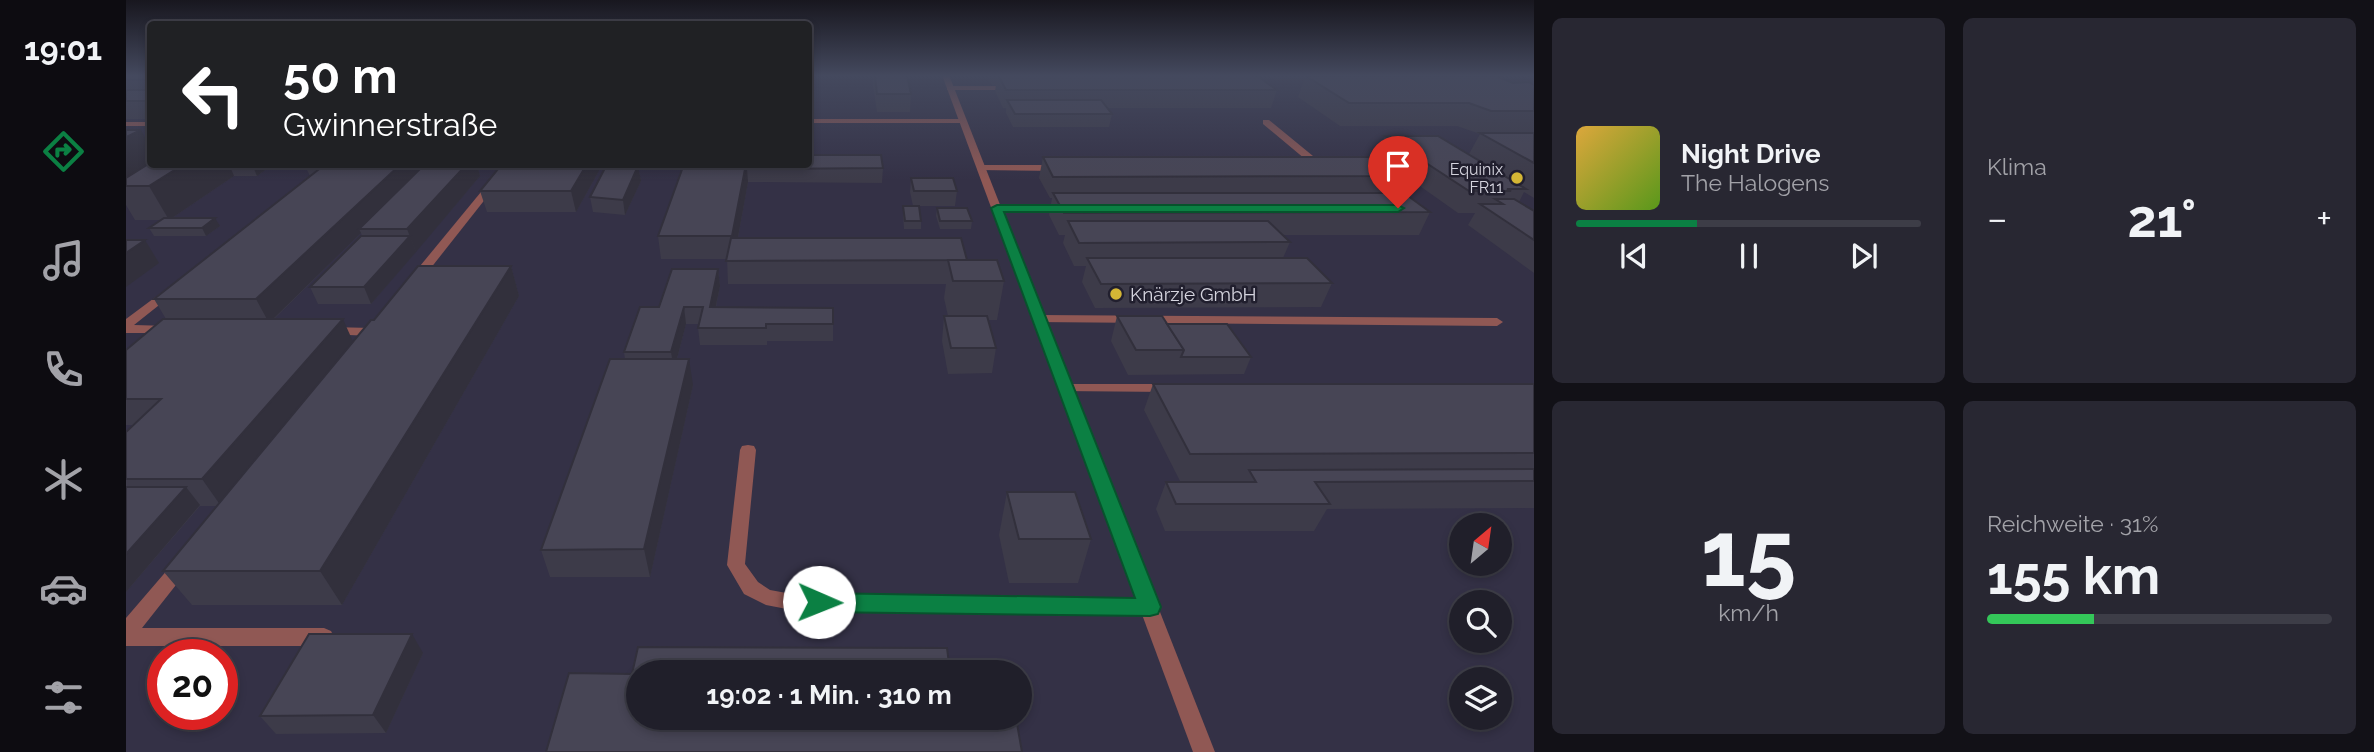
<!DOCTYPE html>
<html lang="de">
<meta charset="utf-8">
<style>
:root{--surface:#201f2a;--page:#282732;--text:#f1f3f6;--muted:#a2a2a8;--line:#3d3d47;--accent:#0b8043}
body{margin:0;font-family:Raleway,sans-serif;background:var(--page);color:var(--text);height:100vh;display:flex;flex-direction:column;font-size:26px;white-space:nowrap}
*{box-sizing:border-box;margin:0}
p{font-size:23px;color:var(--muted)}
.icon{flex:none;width:38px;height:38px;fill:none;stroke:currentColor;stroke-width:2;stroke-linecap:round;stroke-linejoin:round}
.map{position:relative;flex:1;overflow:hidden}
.drawer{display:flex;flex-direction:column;gap:18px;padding:18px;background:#121117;width:840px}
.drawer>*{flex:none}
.hud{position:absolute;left:21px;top:21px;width:665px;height:147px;border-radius:7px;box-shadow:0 4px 10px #0003,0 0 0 2px var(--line);background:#202124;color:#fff;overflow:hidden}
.needle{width:46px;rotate:29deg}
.fabs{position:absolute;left:1323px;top:513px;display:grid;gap:14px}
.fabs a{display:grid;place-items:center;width:63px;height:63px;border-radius:50%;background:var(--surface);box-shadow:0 4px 10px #0003,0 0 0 2px var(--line);font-size:35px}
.speed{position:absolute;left:21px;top:639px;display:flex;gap:14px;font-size:35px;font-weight:700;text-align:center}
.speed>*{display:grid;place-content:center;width:91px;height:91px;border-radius:50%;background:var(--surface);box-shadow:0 4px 10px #0003,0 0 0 2px var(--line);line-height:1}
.speed .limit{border:10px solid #d22;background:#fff;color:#111}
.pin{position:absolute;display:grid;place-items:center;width:60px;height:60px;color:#fff;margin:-72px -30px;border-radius:50% 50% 50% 0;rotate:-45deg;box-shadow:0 0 7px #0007}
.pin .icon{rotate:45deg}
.me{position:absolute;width:77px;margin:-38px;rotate:91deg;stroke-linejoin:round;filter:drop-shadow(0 0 5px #0008)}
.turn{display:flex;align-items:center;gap:24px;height:147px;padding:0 21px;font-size:32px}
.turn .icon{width:91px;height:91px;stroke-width:2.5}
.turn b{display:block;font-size:49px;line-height:60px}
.big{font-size:52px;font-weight:700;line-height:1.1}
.drawer .card{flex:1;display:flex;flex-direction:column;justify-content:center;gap:10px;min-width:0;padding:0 24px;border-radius:10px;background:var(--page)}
.drawer .dial{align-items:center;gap:0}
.dial b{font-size:91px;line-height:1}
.song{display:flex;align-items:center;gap:21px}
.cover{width:84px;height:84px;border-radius:10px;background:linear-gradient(135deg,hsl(40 70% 55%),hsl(90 70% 35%))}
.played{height:7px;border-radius:4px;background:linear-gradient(90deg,var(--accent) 35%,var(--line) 35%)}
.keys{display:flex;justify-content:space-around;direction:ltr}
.heat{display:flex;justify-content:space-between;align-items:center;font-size:38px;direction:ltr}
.charge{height:10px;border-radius:5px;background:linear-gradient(90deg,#34c759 31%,var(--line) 0)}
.drawer .tiles{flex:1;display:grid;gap:18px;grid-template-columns:repeat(2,1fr)}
.trip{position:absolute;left:500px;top:660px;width:406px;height:70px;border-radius:35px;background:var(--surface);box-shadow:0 4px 10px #0003,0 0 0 2px var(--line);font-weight:700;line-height:70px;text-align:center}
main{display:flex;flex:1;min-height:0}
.menu{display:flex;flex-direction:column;width:126px;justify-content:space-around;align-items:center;background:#0d0c11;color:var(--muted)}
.menu .icon{width:49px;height:49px}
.menu .active{color:var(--accent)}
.menu b{font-size:32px;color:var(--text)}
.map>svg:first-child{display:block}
.built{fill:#343146;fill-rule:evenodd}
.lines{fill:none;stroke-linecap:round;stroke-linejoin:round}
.lane{fill:#905854;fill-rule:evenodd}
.street{fill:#905854;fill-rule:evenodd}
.wall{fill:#3d3b49}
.shaded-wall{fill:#32303c}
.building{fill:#474555;stroke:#32303c;stroke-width:2}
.route{fill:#0b8043;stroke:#07532c;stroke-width:2}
.poi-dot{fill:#d4b635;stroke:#211f2e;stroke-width:2.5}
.labels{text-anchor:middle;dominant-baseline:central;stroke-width:5;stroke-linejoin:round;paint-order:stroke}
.far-poi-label{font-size:16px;fill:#d5d4de;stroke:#211f2e;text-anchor:end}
.poi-label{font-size:19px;fill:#d5d4de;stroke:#211f2e;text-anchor:start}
</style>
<main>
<nav class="menu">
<b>19:01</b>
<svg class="icon active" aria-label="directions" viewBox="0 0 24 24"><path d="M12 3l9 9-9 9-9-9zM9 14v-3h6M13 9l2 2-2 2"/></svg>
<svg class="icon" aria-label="music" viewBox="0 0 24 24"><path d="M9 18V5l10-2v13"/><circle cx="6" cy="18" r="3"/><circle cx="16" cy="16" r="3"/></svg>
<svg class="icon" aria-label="phone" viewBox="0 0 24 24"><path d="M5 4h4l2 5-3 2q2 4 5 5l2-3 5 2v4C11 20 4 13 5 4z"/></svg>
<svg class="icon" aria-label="climate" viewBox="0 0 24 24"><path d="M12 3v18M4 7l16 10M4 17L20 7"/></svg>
<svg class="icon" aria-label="car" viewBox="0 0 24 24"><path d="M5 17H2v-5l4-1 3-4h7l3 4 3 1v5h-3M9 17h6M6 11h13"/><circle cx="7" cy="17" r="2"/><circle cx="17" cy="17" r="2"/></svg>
<svg class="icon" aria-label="filters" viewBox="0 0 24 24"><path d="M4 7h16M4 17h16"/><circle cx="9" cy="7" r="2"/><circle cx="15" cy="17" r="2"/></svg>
</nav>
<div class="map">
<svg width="1408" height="752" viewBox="0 0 1408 752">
<rect width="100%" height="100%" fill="#2b2938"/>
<!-- built -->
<path class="built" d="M0,75h24v89h658l1,-89h725v677h-1408zM1335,525h39v39h-39zM1335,602h39v38h-39zM37,654h59v60h-59zM513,672h381v46h-381zM1335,679h39v39h-39z"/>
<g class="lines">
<!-- lane -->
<g class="lane">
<polygon points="824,86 885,86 889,88 885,90 821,90 821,86"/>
<polygon points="682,119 837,119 841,121 837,123 682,123"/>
<polygon points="1137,120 1143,120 1187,156 1184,169 1172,169 1172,165 1177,164 1179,159 1137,124"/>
<rect x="0" y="122" width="24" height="4"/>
<polygon points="378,164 387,164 293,283 285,283 285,277"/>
<polygon points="855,165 934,165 939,168 934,171 852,170 852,166"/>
<polygon points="871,205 943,206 948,209 943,212 867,210 867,206"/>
<polygon points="43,287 47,288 49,291 47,294 8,325 43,326 48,327 49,330 48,333 0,333 0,319"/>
<polygon points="912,315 1371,318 1377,322 1371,326 908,322 906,319"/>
<polygon points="203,327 247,328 253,332 247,336 198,334 197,331 198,328"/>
<polygon points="939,384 1043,384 1050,388 1043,392 934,391 932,388"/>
<polygon points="622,445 628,446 630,450 619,564 632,582 644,590 666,594 1024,599 1031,601 1034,607 1031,613 1024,615 666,610 640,605 618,594 601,565 614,450 616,446"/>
<polygon points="55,559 61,561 64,566 61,571 16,628 198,628 205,631 208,637 205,643 198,646 0,646 0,618 49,561"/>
</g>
<!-- street -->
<polygon class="street" points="816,75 823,75 1089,752 1067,752"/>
</g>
<!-- wall -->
<g class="wall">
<rect x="0" y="75" width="24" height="44"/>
<polygon points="747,75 781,75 785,94 784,112 751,112 747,86"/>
<polygon points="860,75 1130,75 1151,90 1145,108 982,108 986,114 983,127 887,127 880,113 880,108 877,108 869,91 870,85 866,85"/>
<polygon points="1141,75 1341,75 1408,85 1408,198 1398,192 1393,202 1408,211 1408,273 1342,225 1349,213 1332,213 1250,155 1259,136 1343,154 1354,134 1331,126 1214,126 1172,97 1178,80 1148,80"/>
<polygon points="1394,75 1408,75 1408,81 1407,81"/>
<polygon points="0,130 24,164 147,164 131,176 108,176 46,218 94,226 80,236 28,236 23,228 34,220 9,220 0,205"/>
<polygon points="917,157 1271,176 1263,193 1304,212 1293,235 1156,235 1164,242 1157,258 1206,283 1195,307 969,308 956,282 960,266 948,266 937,243 939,235 933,235 923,215 926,198 924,198 913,178"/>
<polygon points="181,164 351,164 354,176 245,304 192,304 184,287 236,236 235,233 148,319 227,341 248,320 385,266 393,296 216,605 66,605 37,571 91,506 74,506 0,592 0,432 8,425 0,425 0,350 40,319 28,299 184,176 179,166"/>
<polygon points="376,164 473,164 474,169 450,212 361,212 354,191"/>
<polygon points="558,164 757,168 756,183 622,182 612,238 841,260 878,281 871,320 862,320 870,348 866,373 822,374 816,341 818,316 822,316 818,298 820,284 602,284 601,259 535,259 532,236"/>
<polygon points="512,166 515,181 499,215 467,212 464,197"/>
<polygon points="785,178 831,191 829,206 787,206 784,192"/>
<polygon points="777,206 795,221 795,229 778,229 777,214"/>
<polygon points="811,208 846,221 845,229 814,229 810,216"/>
<polygon points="592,269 594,286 590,307 707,308 707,341 641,341 641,345 574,345 572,328 573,324 560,324 551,359 567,385 524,577 424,577 415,550 499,359 498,352 533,307"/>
<polygon points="991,316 1041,324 1125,357 1118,374 1002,375 985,341"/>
<polygon points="1027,384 1408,384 1408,508 1201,509 1188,531 1039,531 1030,509 1040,482 1117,482 1117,481 1054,481 1018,410"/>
<polygon points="881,492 965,539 952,583 883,583 873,535"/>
<polygon points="297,653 260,733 150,734 134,716"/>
</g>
<!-- shaded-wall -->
<g class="shaded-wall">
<polygon points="15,130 24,147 24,164 0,180 0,137"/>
<polygon points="58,164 103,164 108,176 43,220 23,186"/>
<polygon points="126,164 147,164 131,176"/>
<polygon points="275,164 303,164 233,229 235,233 143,323 130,299"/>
<polygon points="341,164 351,164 354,176 290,252 281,229"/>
<polygon points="461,164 473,164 474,169 450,212 445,191"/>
<polygon points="620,164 624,164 621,169 622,182 608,259 606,236"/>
<polygon points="512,166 515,181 499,215 497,200"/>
<polygon points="89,218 94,226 80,236 76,228"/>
<polygon points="284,236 290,252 245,304 238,287"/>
<polygon points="19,240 33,263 0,287 0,253"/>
<polygon points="385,266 393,296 216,605 194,571"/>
<polygon points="592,269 594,286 586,324 584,307"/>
<polygon points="558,307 560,324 548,370 545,352"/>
<polygon points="217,319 228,344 95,506 76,479"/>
<polygon points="563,359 567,385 524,577 518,549"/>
<polygon points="60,487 74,505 0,592 0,554"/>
<polygon points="286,634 297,653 260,733 247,715"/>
</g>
<!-- building -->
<g class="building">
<rect x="0" y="75" width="24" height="5"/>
<polygon points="749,75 781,75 785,94 751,94"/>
<polygon points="872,75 1130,75 1151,90 880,90"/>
<polygon points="1180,76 1370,76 1387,83 1403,82 1408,85 1408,111 1365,111 1343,103 1223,103"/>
<rect x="0" y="90" width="24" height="11"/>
<polygon points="881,100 975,100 986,114 889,114"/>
<polygon points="0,130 15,130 0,137"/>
<polygon points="1354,133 1408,133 1408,163"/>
<polygon points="1259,136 1312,136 1400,189 1381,189 1385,191 1343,191"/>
<polygon points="682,155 755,155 757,168 621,169 622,164 682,164"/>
<polygon points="917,157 1244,157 1271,176 927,177"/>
<polygon points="24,163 24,164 58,164 23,186 0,186 0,178"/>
<polygon points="181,164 275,164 130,299 28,299 197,166 179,166"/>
<polygon points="299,164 341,164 281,229 233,229"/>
<polygon points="376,164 461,164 445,191 354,191"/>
<polygon points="558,164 620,164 606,236 532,236"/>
<polygon points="480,166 512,166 497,200 464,197"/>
<polygon points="785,178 827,178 831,191 788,191"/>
<polygon points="927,193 1278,193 1304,212 938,213"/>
<polygon points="1369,199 1388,199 1408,211 1408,240 1354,204 1377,204"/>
<polygon points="777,206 793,206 795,221 779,221"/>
<polygon points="811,208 841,208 846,221 814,221"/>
<polygon points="38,218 89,218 76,228 23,228"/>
<polygon points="942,221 1142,221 1164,242 953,243"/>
<polygon points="235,236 284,236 238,287 184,287"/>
<polygon points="605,238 835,238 841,260 600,261"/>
<polygon points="0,240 19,240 0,253"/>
<polygon points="961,258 1181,258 1206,283 975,284"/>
<polygon points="822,260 871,260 878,281 827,281"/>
<polygon points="292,266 385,266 194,571 37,571 245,320 248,320"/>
<polygon points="546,269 592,269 584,307 707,308 707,324 640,324 640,328 572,328 577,307 558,307 545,352 498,352 514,307 533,307"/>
<polygon points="818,316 861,316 870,348 825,348"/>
<polygon points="991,316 1036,316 1058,350 1010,350"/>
<polygon points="37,319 217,319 76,479 0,479 0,432 35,399 0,399 0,350"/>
<polygon points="1041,324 1101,324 1125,357 1055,357 1058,350"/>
<polygon points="484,359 563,359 518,549 415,550"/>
<polygon points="1027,384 1408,384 1408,453 1064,454"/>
<polygon points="1408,469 1408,481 1189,482 1204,504 1050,504 1040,482 1130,482 1123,470"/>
<polygon points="0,487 60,487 0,554"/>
<polygon points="881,492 949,492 965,539 893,539"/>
<polygon points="183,634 286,634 247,715 134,716"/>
<polygon points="512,647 821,648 824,672 513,672 513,718 890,718 896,752 420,752 443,673 506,674"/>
</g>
<!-- sky -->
<linearGradient id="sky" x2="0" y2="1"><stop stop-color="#18171f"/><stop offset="0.42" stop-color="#44495e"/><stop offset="1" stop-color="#44495e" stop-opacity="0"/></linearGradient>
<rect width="1408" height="180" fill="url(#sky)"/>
<!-- route -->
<polygon class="route" points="871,205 1272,205 1278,208 1272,212 878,212 1035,607 1032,614 1024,616 693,612 685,609 682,602 685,596 693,593 1009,598 865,208"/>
<!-- markers -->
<g class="poi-dot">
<circle cx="1391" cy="178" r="7"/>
<circle cx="990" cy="294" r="7"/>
</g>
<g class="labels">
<!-- far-poi labels -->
<g class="far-poi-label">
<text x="1377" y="169">Equinix<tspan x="1377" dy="18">FR11</tspan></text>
</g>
<!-- poi labels -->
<g class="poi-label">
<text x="1004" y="294">Knärzje GmbH</text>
</g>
</g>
</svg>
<div class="fabs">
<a><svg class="needle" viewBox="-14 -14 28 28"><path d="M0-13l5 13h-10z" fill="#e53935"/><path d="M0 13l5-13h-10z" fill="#a2a2a8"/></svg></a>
<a><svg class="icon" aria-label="search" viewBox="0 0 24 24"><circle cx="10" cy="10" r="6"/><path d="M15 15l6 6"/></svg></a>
<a><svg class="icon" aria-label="layers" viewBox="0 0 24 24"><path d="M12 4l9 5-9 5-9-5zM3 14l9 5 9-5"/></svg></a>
</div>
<div class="speed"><div class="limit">20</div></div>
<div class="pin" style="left:1272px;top:208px;background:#d93025"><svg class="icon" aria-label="arrive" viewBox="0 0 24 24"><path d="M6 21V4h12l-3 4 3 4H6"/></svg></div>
<svg class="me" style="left:693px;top:602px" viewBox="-20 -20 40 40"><circle r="19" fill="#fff"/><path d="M0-13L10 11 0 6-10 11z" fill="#0b8043"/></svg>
<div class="trip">19:02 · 1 Min. · 310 m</div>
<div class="hud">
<div class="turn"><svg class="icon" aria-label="left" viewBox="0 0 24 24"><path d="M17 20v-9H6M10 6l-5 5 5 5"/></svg><div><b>50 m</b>Gwinnerstraße</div></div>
</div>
</div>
<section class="drawer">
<div class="tiles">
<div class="card">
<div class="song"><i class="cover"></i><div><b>Night Drive</b><p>The Halogens</p></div></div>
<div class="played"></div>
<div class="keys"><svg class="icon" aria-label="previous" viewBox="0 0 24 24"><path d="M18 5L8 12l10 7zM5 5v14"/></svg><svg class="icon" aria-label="pause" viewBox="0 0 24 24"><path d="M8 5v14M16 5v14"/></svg><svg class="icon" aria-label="next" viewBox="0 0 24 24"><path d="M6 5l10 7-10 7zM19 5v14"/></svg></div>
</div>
<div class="card"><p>Klima</p>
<div class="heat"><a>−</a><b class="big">21°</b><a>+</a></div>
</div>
<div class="card dial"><b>15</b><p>km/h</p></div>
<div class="card"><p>Reichweite · 31%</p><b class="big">155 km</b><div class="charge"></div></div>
</div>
</section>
</main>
